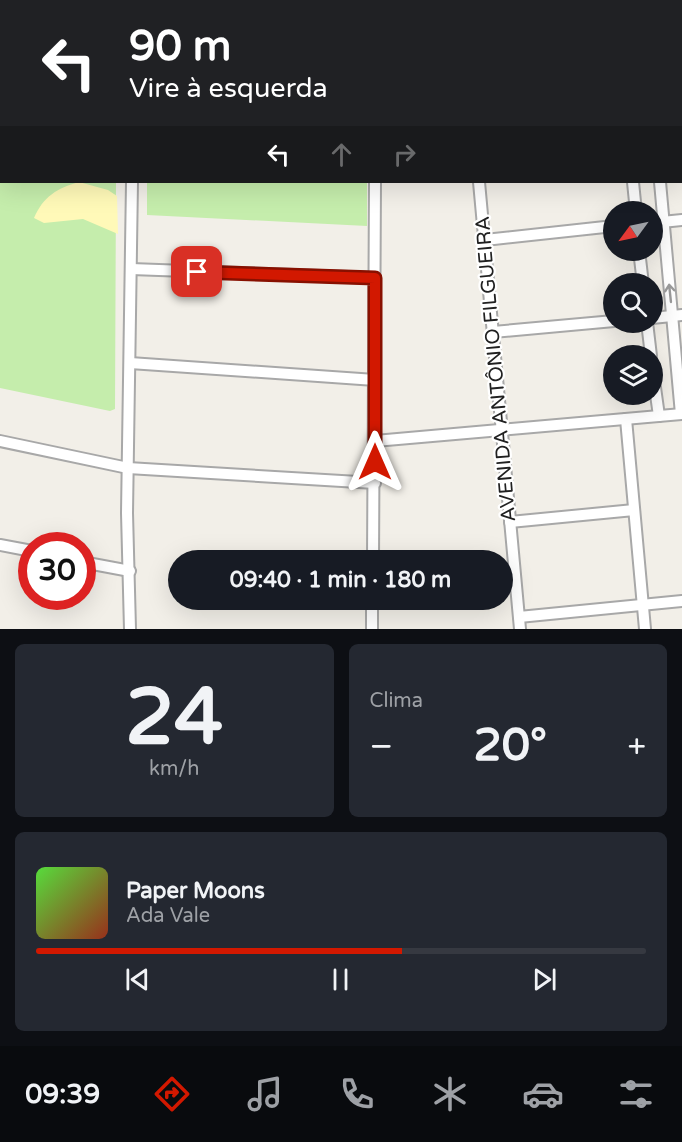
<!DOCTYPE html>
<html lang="pt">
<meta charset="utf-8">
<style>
:root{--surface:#171b24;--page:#242831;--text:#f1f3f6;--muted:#9ea1a6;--line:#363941;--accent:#d21800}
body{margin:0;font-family:"Varela Round",sans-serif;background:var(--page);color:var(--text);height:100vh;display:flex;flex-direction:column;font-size:22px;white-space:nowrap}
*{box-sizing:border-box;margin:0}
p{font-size:20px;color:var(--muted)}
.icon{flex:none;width:33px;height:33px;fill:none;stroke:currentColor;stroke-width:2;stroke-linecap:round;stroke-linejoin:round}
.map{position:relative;height:629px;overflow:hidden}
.drawer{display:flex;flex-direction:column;gap:15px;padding:15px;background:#0d0f14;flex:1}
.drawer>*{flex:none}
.hud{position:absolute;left:0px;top:0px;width:682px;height:183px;box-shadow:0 6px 24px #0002;background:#202124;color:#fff;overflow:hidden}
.needle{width:39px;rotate:237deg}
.tools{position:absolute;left:603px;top:201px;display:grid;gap:12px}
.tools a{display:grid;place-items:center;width:60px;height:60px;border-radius:50%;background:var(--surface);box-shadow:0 6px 24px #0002;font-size:30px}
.speed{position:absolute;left:18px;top:532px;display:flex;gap:12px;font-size:30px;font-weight:700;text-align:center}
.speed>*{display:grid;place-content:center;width:78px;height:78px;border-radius:50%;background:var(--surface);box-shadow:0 6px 24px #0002;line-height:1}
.speed .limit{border:9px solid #d22;background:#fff;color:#111}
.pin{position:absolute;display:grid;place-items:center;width:51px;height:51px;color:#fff;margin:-26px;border-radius:12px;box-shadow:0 3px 9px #0006}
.me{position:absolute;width:66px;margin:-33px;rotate:0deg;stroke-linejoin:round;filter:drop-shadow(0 0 4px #0008)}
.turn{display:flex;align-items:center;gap:21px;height:126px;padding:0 30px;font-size:27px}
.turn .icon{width:78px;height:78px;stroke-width:2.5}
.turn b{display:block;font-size:42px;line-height:51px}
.lanes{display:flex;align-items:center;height:57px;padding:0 30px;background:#0003;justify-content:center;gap:30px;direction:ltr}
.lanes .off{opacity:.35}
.big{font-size:45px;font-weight:700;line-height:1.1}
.drawer .tile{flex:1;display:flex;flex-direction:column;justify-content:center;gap:9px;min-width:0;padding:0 21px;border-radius:9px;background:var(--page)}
.drawer .dial{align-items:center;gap:0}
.dial b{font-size:78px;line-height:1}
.song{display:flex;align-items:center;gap:18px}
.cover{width:72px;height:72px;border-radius:9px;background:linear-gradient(135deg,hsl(110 70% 55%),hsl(10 70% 35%))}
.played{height:6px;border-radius:3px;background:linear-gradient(90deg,var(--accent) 60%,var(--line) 60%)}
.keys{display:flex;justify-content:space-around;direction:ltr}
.heat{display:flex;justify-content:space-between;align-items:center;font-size:33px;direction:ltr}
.drawer .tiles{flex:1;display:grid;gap:15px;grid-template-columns:1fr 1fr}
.tile:last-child{grid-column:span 2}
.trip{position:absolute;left:168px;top:550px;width:345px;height:60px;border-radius:30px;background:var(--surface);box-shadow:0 6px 24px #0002;font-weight:700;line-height:60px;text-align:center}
.dock{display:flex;height:96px;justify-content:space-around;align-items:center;background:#090b0e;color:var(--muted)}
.dock .icon{width:42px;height:42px}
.dock .current{color:var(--accent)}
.dock b{font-size:27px;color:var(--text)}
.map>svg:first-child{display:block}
.grass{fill:#c5edac}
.sand{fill:#fff9b8}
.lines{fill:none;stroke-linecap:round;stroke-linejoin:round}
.minor-casing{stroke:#a8a8a8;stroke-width:14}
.minor{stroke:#fff;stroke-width:10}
.oneway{stroke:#9b9b9b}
.route-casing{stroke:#881000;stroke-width:15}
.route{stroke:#d21800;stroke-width:10}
.labels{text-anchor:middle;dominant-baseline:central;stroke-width:4.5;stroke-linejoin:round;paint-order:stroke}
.street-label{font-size:20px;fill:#212121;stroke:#fff}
</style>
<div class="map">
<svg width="682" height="629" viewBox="0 0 682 629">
<rect width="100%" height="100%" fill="#f2efe8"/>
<!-- grass -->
<g class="grass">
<polygon points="0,0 113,0 2,2 2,182 116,182 115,409 110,411 0,388"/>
<polygon points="147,182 367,182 367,226 147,215"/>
</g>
<!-- sand -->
<path class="sand" d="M79,182l29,8 9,6 1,38 -35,-15 -39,4 -10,-5c9,-21 23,-30 45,-36z"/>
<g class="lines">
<defs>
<g id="minor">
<polyline points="461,0 461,2"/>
<polyline points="134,2 134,0"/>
<polyline points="681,32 682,32"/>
<polyline points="681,126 682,126"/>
<polyline points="479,182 520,629"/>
<polyline points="633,182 636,212"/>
<polyline points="660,182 681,414"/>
<polyline points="652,223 682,220"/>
<polyline points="485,240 614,226"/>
<polyline points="639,250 643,284"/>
<polyline points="131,269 375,278"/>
<polyline points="652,318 682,315"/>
<polyline points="647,322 651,356"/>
<polyline points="493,332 614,321"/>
<polyline points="130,363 375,380"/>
<polyline points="652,366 659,416"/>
<polyline points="626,419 645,629"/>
<polyline points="0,441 128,468 375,483"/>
<polyline points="375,441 682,414"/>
<polyline points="510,522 634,510"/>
<polyline points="0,545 32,551"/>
<polyline points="373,561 375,182"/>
<polyline points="82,562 130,571"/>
<polyline points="519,617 682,601"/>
<polyline points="130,629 127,513 132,182"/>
<polyline points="372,629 372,600"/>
</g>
</defs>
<!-- minor casing -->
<use href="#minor" class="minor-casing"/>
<!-- minor -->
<use href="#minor" class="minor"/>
</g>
<!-- one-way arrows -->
<defs><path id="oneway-shaft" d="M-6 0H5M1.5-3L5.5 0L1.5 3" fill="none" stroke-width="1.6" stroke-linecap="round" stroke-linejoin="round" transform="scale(1.5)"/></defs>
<use class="oneway" href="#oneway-shaft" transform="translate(670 293) rotate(-96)"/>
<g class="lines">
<defs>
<polyline id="route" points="197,272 375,278 375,462"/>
</defs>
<!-- route casing -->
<use href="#route" class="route-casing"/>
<!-- route -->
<use href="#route" class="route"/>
</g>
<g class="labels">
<!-- street labels -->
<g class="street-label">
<text transform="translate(496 369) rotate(-95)">AVENIDA ANTÔNIO FILGUEIRA</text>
</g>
</g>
</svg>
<div class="tools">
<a><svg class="needle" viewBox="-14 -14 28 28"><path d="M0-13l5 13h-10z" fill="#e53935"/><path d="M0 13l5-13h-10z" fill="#9ea1a6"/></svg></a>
<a><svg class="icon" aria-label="search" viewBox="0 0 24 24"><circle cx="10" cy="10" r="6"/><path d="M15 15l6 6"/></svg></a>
<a><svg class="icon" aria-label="layers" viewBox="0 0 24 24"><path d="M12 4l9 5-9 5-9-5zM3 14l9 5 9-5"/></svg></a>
</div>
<div class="speed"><div class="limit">30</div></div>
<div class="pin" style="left:197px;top:272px;background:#d93025"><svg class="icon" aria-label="arrive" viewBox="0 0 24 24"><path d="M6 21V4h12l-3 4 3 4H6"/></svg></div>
<svg class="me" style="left:375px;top:462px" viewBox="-20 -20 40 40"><path d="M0-17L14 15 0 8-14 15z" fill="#d21800" stroke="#fff" stroke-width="4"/></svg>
<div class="trip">09:40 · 1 min · 180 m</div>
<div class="hud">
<div class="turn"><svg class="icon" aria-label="left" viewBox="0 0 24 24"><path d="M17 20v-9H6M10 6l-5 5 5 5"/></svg><div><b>90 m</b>Vire à esquerda</div></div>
<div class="lanes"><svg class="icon" aria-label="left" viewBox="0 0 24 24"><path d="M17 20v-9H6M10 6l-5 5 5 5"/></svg><svg class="icon off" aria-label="ahead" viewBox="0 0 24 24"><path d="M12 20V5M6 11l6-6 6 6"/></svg><svg class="icon off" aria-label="right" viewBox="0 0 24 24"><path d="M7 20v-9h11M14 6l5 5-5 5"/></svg></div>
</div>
</div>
<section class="drawer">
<div class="tiles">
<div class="tile dial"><b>24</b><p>km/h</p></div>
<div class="tile"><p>Clima</p>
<div class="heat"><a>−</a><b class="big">20°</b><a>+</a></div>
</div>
<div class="tile">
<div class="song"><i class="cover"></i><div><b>Paper Moons</b><p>Ada Vale</p></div></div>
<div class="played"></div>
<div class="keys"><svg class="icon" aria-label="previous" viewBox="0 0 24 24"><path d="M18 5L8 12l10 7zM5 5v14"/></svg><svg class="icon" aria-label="pause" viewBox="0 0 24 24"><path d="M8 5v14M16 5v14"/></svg><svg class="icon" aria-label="next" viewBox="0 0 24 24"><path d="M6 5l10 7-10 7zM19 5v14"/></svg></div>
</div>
</div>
</section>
<nav class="dock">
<b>09:39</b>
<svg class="icon current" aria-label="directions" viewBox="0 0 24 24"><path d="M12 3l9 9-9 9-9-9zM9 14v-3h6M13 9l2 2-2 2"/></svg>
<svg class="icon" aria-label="music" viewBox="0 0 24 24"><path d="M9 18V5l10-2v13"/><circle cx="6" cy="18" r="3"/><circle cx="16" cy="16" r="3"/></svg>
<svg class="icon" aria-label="phone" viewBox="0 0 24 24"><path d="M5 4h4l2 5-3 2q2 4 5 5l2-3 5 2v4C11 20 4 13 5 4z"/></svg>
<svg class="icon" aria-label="climate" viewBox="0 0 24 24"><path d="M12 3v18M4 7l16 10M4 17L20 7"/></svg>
<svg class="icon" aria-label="car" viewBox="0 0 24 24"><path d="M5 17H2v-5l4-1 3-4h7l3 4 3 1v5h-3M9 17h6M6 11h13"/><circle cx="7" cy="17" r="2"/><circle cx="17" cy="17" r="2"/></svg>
<svg class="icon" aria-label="filters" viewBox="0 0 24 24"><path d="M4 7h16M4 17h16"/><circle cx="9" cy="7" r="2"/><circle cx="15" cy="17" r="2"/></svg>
</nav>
